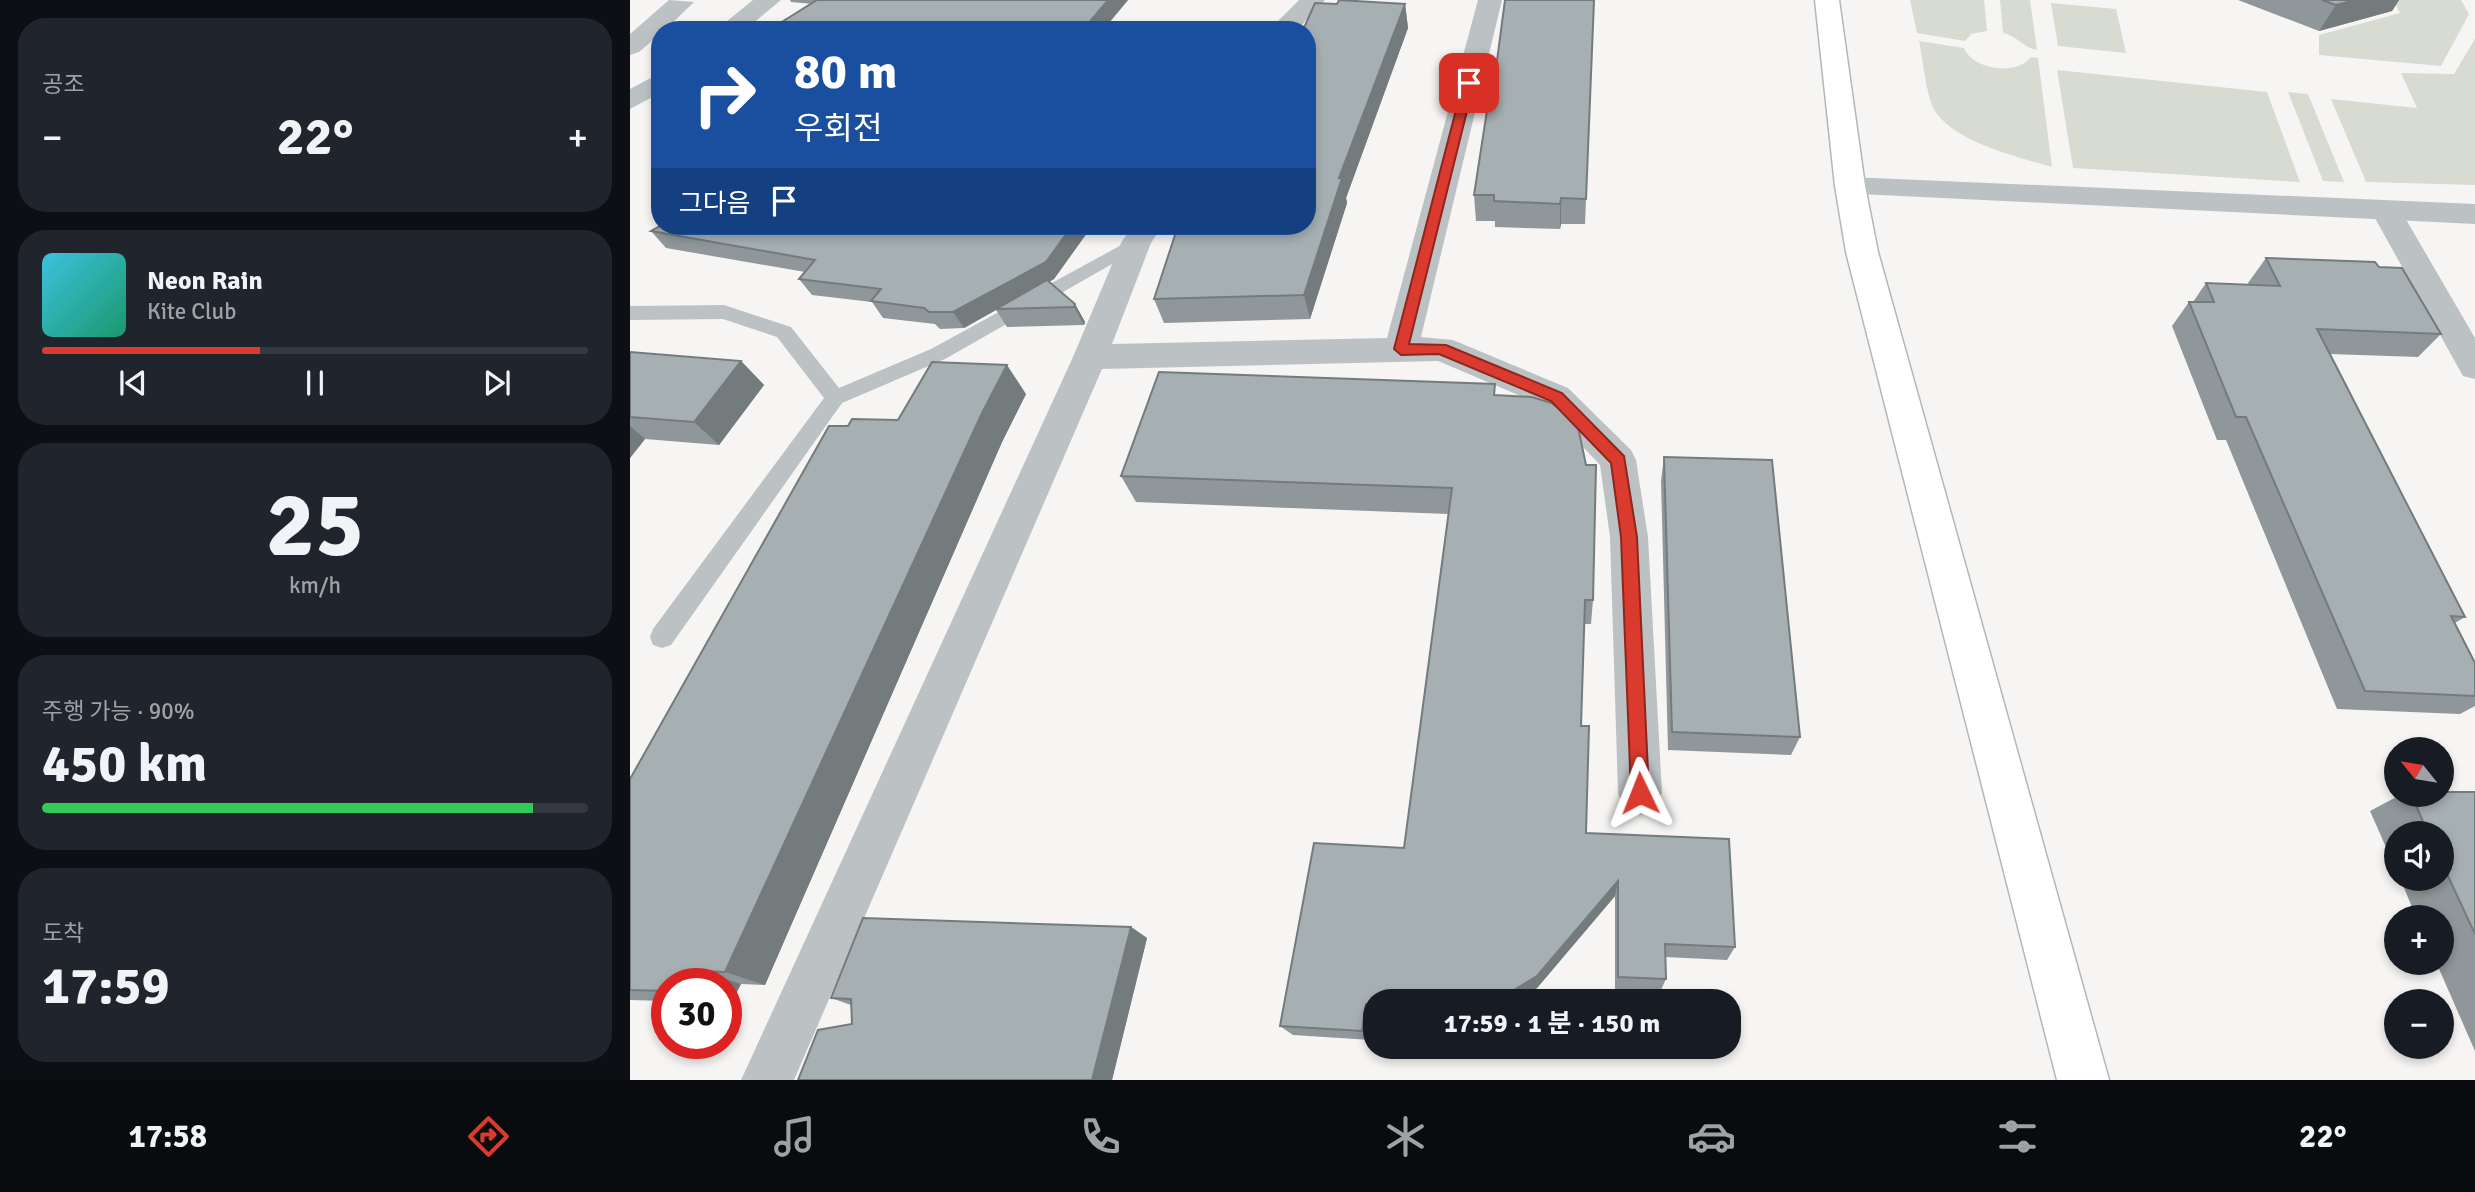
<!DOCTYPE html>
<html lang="ko">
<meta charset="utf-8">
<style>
:root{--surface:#171b24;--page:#20242c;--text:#f1f3f6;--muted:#9ea1a6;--line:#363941;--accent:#da3b2e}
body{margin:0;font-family:Signika,"Noto Sans KR",sans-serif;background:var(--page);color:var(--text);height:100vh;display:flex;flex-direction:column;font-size:26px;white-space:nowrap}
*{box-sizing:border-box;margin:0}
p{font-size:23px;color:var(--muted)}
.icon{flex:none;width:38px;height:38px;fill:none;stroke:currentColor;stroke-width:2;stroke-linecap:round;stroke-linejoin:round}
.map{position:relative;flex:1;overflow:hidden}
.sheet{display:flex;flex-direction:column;gap:18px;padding:18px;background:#0d0f14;width:630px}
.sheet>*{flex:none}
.banner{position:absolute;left:21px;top:21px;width:665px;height:214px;border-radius:28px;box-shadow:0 4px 10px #0003;background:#1a4fa0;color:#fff;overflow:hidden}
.needle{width:46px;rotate:300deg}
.fabs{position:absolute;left:1754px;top:737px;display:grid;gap:14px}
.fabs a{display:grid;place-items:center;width:70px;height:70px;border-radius:50%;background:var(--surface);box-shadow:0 4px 10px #0003;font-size:35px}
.speed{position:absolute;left:21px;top:968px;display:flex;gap:14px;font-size:35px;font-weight:700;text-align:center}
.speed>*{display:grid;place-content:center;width:91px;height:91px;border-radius:50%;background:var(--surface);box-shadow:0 4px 10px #0003;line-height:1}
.speed .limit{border:10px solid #d22;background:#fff;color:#111}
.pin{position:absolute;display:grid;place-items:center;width:60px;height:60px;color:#fff;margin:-30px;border-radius:14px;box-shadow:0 4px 10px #0006}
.me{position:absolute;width:77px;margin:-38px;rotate:358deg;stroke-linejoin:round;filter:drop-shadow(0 0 5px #0008)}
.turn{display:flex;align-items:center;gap:24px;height:147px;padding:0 28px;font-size:32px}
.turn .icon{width:91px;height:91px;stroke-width:2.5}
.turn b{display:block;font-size:49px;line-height:60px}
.then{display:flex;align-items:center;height:66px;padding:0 28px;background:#0003;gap:14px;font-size:26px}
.big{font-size:52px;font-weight:700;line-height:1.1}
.sheet .tile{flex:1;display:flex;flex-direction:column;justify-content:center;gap:10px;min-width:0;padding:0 24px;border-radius:28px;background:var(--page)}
.sheet .dial{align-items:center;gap:0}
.dial b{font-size:91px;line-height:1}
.song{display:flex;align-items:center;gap:21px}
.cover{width:84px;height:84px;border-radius:10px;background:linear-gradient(135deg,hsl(190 70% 55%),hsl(160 70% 35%))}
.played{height:7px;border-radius:4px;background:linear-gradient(90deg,var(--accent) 40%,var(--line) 40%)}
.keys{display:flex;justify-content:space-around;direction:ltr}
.heat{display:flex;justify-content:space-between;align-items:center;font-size:38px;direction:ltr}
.charge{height:10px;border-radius:5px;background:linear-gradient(90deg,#34c759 90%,var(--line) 0)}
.trip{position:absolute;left:733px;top:989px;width:378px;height:70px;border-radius:28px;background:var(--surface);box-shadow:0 4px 10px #0003;font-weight:700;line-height:70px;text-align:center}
.tab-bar{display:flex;height:112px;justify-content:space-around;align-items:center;background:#090b0e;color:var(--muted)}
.tab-bar .icon{width:49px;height:49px}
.tab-bar .active{color:var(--accent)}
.tab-bar b{font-size:32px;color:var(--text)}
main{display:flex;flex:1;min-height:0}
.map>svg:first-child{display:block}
.green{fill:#d7dbd2}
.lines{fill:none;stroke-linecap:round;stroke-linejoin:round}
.secondary-casing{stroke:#b1b8bb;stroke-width:3}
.service{fill:#bcc2c4;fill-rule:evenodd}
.minor{fill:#bcc2c4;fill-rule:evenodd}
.tertiary{fill:#bcc2c4;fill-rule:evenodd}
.secondary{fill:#fff;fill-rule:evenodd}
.wall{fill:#8f979a}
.shaded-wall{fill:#747b7d}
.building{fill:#a6b0b3;stroke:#747b7d;stroke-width:2}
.route{fill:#da3b2e;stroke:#8e261e;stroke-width:2}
</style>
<main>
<section class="sheet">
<div class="tile"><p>공조</p>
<div class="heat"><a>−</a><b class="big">22°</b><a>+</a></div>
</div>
<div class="tile">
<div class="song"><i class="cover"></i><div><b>Neon Rain</b><p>Kite Club</p></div></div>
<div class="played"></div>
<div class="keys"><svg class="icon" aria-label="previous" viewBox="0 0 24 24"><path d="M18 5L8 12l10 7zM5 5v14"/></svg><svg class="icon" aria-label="pause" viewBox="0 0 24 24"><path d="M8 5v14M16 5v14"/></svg><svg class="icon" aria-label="next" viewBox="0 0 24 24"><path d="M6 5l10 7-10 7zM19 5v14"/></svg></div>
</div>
<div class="tile dial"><b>25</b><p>km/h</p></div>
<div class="tile"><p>주행 가능 · 90%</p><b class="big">450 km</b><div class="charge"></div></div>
<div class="tile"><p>도착</p><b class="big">17:59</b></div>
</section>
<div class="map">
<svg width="1845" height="1080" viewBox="0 0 1845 1080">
<rect width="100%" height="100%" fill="#f6f5f3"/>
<!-- green -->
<g class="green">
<polygon points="1280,0 1354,0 1357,31 1341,34 1335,41 1287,33"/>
<path d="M1370,0h30l7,50c-12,-1 -21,-15 -34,-17z"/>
<polygon points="1763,0 1831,0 1839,14 1811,66 1689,55 1689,35 1770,13"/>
<polygon points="1421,3 1486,9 1496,53 1428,46"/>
<polygon points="1845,39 1845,185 1736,182 1701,99 1787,108 1771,73 1824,74"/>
<path d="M1289,41l45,7c9,22 53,28 67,9l7,1 14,109c-34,-10 -96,-24 -117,-56 -9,-15 -12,-52 -16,-70z"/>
<polygon points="1427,70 1637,92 1670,182 1443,168"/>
<polygon points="1658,92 1678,94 1714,182 1693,181"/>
</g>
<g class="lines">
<defs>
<polygon id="secondary" points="1185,0 1209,0 1235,186 1248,252 1479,1080 1427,1080 1216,252 1205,186"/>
</defs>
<!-- secondary casing -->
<use href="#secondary" class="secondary-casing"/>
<!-- service -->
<polygon class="service" points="506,237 515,243 512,247 315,359 212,403 41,645 32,648 23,645 20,637 23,629 194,398 147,337 93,319 0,320 0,306 94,305 161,327 209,388 301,349"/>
<!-- minor -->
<g class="minor">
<polygon points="39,0 64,2 35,30 30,30 30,34 9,52 0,55 0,34"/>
<polygon points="123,0 151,0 115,30 86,30"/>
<polygon points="669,0 695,0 667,30 639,30"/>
<polygon points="848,0 872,0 791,337 823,340 938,388 1001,450 1006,460 1018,537 1032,793 1026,808 1010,815 994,808 988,793 980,537 970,465 914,406 808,361 472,369 164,1080 111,1080 443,357 491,243 502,226 532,226 521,243 482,344 757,338"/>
<polygon points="30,73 30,93 0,109 0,89"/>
<polygon points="1756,201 1767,204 1845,338 1845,379 1833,376 1741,211 1745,204"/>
</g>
<!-- tertiary -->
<polygon class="tertiary" points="1220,177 1845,204 1845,224 1210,193 1205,186 1210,179"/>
<!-- secondary -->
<use href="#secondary" class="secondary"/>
</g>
<!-- wall -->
<g class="wall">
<polygon points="160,0 498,0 473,30 161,2"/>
<polygon points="964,0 955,224 931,224 930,229 865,227 865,221 846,221 844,195 863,91"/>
<polygon points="1608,0 1769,0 1762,11 1689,31"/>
<polygon points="707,4 775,4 778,28 716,198 717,203 680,319 534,323 524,299 677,226"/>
<polygon points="30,226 462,226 424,279 419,282 445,304 455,322 454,325 377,327 366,310 334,328 310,329 305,324 253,318 242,302 182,295 169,279 175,272 36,248 21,231"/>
<polygon points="1636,258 1749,267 1811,334 1788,357 1700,354 1835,617 1825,623 1845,663 1845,706 1830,714 1707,709 1596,440 1587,440 1542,326 1559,302 1563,302 1576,283 1619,285 1618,283"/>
<polygon points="0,352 111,361 134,385 89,445 15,439 0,458"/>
<polygon points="865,384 865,396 963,600 961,624 954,624 951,726 956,833 1105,947 1097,960 1035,957 1036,979 1031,990 985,989 985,896 907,988 886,1001 746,1001 746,1015 744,1015 741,1040 663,1035 650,1026 774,848 818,514 506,502 491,476"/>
<polygon points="396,394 372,442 135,985 111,984 101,1003 96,1003 96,984 37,984 37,1001 0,1000 0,779 218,426 268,420"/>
<polygon points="1034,457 1170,737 1161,755 1038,750 1031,481"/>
<polygon points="1845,792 1845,1051 1806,962 1811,962 1811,917 1786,917 1770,878 1811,878 1811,833 1766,833 1766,870 1740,811 1772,794 1811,794"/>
<polygon points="501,927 517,938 482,1080 168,1080 222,1024 221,1005 201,998"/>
</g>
<!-- shaded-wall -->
<g class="shaded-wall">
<polygon points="478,0 498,0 473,30 453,30"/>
<polygon points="1725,0 1769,0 1762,11 1689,31 1706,5"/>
<polygon points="775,4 778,28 716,198 717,203 680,319 674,295 709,178"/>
<polygon points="931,198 931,224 930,229 930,204"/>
<polygon points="442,226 462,226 424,279 369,309 366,309 366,310 334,328 323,312"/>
<polygon points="445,304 455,322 454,325 444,307"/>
<polygon points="111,361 134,385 89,445 64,422"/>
<polygon points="377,365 396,394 372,442 135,985 95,972 352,413"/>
<polygon points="0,426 15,439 0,458"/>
<polygon points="988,881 985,896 907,988 886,1001 882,1001 881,992"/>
<polygon points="501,927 517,938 482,1080 462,1080"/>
<polygon points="69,971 111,984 101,1003 96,1002 96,984 63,984"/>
<polygon points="736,1004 744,1015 741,1040 732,1031"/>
</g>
<!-- building -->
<g class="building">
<polygon points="187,0 478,0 453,30 139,30"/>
<polygon points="709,0 775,4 709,178 712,178 674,295 524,299 548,226 677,226 677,30 673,30 685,3 707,4"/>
<polygon points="875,0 964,0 956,199 931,198 930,204 864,201 864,195 844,195 860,91 863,91"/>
<polygon points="1692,0 1725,0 1706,5"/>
<polygon points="30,98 30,104 23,102"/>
<polygon points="30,226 442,226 416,262 323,312 299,312 294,308 241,301 251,289 169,279 185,260 21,231"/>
<polygon points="1636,258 1745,262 1749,267 1772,268 1811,334 1687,329 1835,617 1821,616 1845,663 1845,696 1735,691 1616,417 1606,417 1559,302 1584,302 1576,283 1650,286"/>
<polygon points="417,280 445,304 444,307 366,309"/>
<polygon points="0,352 111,361 64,422 0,417"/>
<polygon points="302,362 377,365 352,413 95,972 69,971 63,984 37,984 37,991 0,990 0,779 199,426 218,426 222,419 268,420"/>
<polygon points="529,372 865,384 864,395 902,397 921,403 937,413 948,427 956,465 966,465 963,600 955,600 951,726 959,726 956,833 1099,839 1105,947 1035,944 1036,979 988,977 988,881 907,976 881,992 851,997 797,995 796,1001 746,1001 746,1005 736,1004 732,1031 650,1026 684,843 774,848 822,488 491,476"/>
<polygon points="1034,457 1142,460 1170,737 1042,732"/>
<polygon points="1811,792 1845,792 1845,934 1811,861 1811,833 1798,833 1781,794 1811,794"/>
<polygon points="233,918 501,927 462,1080 168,1080 188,1030 222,1024 221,999 201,998"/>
</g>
<!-- route -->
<polygon class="route" points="839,80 844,83 779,344 816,345 932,393 994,456 1007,537 1019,793 1017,799 1010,802 1003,799 1001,793 991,537 981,463 921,401 809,354 771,355 764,349 833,83"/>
</svg>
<div class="fabs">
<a><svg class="needle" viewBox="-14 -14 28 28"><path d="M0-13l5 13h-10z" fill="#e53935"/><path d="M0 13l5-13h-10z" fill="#9ea1a6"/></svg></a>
<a><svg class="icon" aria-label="sound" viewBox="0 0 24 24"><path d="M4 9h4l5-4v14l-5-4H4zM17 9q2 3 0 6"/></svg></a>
<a>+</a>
<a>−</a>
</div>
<div class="speed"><div class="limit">30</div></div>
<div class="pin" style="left:839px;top:83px;background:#d93025"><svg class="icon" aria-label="arrive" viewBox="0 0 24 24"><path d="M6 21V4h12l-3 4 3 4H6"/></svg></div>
<svg class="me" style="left:1010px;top:793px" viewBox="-20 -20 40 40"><path d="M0-17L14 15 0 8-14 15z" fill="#da3b2e" stroke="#fff" stroke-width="4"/></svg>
<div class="trip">17:59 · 1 분 · 150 m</div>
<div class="banner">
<div class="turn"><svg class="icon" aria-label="right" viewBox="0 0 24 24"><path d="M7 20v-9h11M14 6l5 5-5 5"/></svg><div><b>80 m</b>우회전</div></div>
<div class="then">그다음<svg class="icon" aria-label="arrive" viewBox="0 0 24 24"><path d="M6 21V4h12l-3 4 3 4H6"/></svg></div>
</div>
</div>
</main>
<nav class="tab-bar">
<b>17:58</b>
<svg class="icon active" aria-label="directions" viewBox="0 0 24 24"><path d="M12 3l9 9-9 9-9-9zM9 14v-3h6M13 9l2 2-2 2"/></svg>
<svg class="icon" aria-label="music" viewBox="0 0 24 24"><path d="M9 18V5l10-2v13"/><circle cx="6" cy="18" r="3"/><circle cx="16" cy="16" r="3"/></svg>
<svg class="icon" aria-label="phone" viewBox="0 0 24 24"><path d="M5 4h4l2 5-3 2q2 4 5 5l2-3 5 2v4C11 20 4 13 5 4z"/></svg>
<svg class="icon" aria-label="climate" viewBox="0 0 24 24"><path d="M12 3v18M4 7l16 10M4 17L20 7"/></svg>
<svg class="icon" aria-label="car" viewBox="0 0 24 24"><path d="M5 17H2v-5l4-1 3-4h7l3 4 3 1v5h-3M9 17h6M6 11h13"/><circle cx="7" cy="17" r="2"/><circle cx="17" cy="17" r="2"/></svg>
<svg class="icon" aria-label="filters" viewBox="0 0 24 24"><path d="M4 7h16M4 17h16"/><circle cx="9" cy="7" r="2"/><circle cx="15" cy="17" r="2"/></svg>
<b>22°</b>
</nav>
